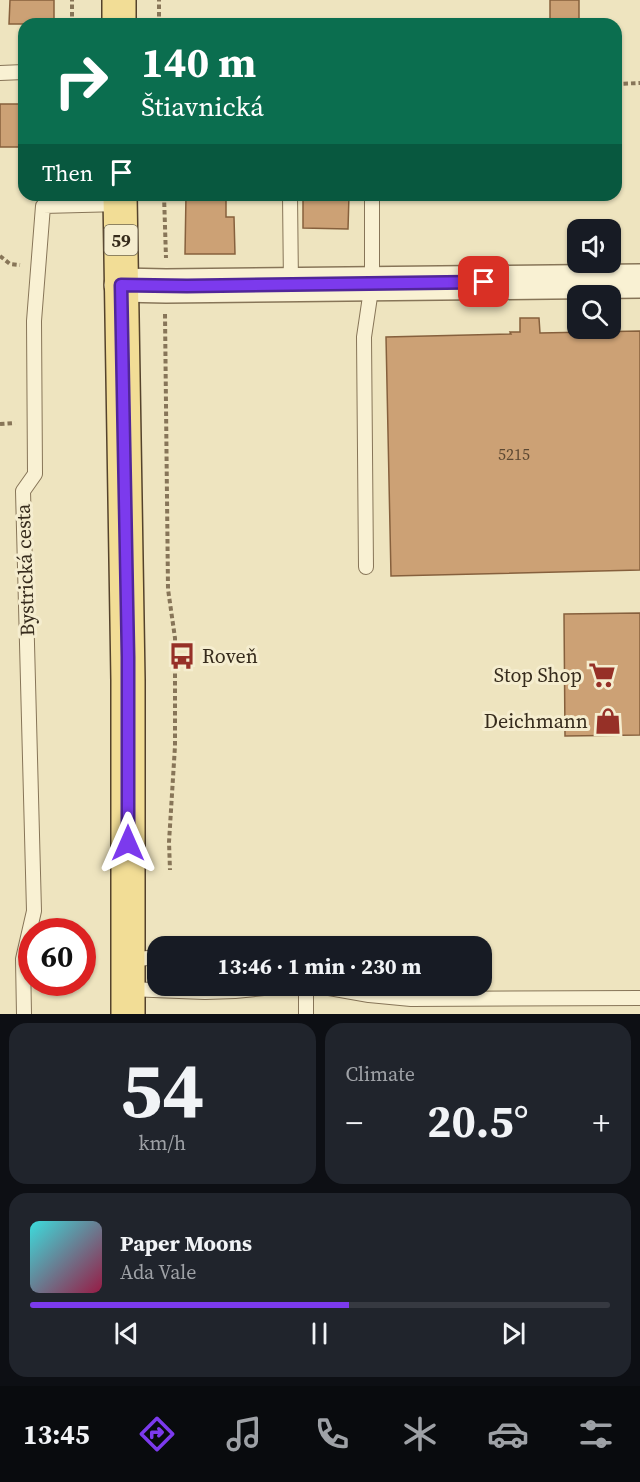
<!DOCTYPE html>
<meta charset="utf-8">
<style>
:root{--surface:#171b24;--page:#20242c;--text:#f1f3f6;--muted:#9ea1a6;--line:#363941;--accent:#7c3aed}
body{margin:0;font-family:"Source Serif 4",serif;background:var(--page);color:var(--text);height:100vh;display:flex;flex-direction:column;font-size:22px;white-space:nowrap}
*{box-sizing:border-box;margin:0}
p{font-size:20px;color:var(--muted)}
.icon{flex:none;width:33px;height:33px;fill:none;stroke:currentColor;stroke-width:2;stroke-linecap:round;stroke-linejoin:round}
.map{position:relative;height:1014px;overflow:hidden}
.panel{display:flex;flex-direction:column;gap:9px;padding:9px;background:#0d0f14;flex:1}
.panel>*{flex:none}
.hud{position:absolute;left:18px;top:18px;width:604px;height:183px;border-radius:18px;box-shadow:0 2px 4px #0004;background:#0b6e4f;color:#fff;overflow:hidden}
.controls{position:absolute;left:567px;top:219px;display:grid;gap:12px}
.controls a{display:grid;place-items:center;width:54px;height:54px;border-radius:12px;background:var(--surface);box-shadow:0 2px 4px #0004;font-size:30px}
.speed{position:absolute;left:18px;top:918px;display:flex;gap:12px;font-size:30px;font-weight:700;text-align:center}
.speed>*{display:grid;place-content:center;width:78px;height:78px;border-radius:50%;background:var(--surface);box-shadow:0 2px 4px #0004;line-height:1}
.speed .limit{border:9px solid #d22;background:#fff;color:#111}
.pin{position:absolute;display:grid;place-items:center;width:51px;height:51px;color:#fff;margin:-26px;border-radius:12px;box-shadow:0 3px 9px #0006}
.me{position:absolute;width:66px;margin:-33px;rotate:0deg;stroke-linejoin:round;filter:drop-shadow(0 0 4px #0008)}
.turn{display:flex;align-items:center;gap:21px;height:126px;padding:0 24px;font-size:27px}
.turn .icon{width:78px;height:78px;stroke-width:2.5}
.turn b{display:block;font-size:42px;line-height:51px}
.then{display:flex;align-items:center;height:57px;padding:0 24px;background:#0003;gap:12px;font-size:22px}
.big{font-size:45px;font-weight:700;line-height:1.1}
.panel .widget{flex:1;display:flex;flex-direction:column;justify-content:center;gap:9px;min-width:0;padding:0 21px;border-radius:18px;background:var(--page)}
.panel .dial{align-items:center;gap:0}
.dial b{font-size:78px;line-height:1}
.song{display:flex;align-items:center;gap:18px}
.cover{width:72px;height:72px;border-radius:9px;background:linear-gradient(135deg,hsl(180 70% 55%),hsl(340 70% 35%))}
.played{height:6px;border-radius:3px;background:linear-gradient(90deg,var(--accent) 55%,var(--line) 55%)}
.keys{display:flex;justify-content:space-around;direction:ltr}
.heat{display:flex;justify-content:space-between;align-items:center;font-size:33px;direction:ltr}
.panel .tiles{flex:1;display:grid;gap:9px;grid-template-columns:1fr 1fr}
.widget:last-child{grid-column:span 2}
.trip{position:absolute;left:147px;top:936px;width:345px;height:60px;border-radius:18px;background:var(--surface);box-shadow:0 2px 4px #0004;font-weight:700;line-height:60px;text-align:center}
.tabs{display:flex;height:96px;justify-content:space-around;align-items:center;background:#090b0e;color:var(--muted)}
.tabs .icon{width:42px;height:42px}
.tabs .active{color:var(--accent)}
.tabs b{font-size:27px;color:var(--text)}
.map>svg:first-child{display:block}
.building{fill:#cca175;stroke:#86603d;stroke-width:1.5}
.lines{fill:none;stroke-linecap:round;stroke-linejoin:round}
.service-casing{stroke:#877558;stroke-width:16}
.tertiary-casing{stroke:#877558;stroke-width:36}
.primary-casing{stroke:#54422c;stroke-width:36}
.path{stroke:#877558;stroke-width:4;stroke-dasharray:4.5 3;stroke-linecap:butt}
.service{stroke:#f9f1d3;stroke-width:14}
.tertiary{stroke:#f9f1d3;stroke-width:33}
.primary{stroke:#f2dd96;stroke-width:33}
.route-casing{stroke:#51269a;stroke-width:15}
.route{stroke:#7c3aed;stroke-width:10}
.labels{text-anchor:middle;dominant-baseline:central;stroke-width:6;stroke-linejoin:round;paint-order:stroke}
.number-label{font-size:16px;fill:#5c4832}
.shield{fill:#f5edcf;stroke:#6f6552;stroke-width:1.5}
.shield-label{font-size:18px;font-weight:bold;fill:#362b1c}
.street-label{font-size:20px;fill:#362b1c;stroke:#f5edcf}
.poi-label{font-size:20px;fill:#362b1c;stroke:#f5edcf;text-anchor:end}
</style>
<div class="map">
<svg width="640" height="1014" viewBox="0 0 640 1014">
<rect width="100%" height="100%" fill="#eee4bf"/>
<!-- building -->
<g class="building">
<polygon points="10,0 54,0 54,24 9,24"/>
<rect x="550" y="0" width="29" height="24"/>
<rect x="0" y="104" width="24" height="43"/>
<polygon points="186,195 226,195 226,217 234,217 235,254 185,254"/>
<polygon points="303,195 349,195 348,229 303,228"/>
<polygon points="520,318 539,318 540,333 640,331 640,570 391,576 386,337 511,334 510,332 520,332"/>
<polygon points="640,613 640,735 565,736 564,614"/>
</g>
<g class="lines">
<defs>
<g id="service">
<polyline points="0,73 24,72"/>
<polyline points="290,195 291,285"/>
<polyline points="366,567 364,337 372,283 372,195"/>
<polyline points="128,960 158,957"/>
<polyline points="306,986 306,1014"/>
<polyline points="318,986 369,995 411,999 640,998"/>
<polyline points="128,989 205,992 235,991 284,986"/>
<polyline points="24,1014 23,959 34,911 23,491 35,474 34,321 43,206 121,204"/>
</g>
<polyline id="tertiary" points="121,285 166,286 640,281"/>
<g id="primary">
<polyline points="119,0 119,24"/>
<polyline points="120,195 128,680 128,1014"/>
</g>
</defs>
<!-- service casing -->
<use href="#service" class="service-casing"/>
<!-- tertiary casing -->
<use href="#tertiary" class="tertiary-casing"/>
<!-- primary casing -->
<use href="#primary" class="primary-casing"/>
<!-- path -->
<g class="path">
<polyline points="72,24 72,0"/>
<polyline points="159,24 159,0"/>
<polyline points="616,84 640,83"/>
<polyline points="164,195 166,258"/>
<polyline points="0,256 10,264 20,265"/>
<polyline points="165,314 168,589 175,638 175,746 169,842 170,870"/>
<polyline points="0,424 15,423"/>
</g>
<!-- service -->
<use href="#service" class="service"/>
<!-- tertiary -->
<use href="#tertiary" class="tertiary"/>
<!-- primary -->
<use href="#primary" class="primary"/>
</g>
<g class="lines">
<defs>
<polyline id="route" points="128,843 128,657 121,285 187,286 484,282"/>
</defs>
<!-- route casing -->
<use href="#route" class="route-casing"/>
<!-- route -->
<use href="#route" class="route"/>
</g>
<!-- icons -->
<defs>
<symbol id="bus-bare" viewBox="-9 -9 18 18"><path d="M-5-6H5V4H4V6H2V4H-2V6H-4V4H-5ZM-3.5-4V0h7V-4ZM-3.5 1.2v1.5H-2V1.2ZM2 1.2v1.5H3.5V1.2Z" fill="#963027" stroke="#f5edcf" stroke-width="2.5" paint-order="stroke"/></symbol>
<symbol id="supermarket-bare" viewBox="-9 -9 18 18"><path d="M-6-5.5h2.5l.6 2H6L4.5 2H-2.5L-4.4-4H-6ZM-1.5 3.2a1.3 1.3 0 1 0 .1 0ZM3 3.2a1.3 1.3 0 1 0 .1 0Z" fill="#963027" stroke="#f5edcf" stroke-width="2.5" paint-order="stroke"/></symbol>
<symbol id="shop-bare" viewBox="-9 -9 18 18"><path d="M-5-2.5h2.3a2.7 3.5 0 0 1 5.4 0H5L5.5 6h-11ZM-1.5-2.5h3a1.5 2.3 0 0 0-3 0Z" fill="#963027" stroke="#f5edcf" stroke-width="2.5" paint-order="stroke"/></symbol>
</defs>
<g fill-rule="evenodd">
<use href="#bus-bare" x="163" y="637" width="38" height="38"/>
<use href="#supermarket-bare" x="583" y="656" width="38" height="38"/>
<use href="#shop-bare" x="589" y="702" width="38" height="38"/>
</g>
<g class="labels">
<!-- number labels -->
<g class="number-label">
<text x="514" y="454">5215</text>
</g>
<!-- shield labels -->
<rect class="shield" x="104.5" y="225" width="33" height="30" rx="4.5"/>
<g class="shield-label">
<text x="121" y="240">59</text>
</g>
<!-- street labels -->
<g class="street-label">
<text transform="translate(25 570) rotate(-92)">Bystrická cesta</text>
</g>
<!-- poi labels -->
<g class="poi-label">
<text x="202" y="656" text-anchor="start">Roveň</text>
<text x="582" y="675">Stop Shop</text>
<text x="588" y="721">Deichmann</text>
</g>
</g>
</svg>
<div class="controls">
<a><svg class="icon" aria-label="sound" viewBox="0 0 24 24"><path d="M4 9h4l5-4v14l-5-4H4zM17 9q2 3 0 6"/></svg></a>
<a><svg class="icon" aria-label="search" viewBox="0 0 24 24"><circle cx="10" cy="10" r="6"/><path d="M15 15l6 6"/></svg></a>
</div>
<div class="speed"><div class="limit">60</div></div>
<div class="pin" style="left:484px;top:282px;background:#d93025"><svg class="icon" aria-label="arrive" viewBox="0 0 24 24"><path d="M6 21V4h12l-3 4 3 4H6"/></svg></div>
<svg class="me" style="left:128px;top:843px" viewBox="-20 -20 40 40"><path d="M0-17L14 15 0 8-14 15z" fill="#7c3aed" stroke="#fff" stroke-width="4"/></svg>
<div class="trip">13:46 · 1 min · 230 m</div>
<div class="hud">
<div class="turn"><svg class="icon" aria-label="right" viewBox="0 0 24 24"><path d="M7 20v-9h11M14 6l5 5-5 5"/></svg><div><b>140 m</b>Štiavnická</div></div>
<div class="then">Then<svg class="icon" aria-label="arrive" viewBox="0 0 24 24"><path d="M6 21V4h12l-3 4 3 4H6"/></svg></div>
</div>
</div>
<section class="panel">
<div class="tiles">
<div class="widget dial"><b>54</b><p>km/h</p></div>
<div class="widget"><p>Climate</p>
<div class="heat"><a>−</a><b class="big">20.5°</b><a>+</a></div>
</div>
<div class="widget">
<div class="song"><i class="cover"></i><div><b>Paper Moons</b><p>Ada Vale</p></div></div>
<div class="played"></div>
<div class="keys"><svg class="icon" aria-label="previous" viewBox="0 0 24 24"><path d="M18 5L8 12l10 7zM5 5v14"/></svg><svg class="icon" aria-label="pause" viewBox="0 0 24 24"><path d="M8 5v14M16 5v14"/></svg><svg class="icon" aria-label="next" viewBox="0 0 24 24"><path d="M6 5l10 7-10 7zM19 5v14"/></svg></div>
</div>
</div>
</section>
<nav class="tabs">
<b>13:45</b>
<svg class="icon active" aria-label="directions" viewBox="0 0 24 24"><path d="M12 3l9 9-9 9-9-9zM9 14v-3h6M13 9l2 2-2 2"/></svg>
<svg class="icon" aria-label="music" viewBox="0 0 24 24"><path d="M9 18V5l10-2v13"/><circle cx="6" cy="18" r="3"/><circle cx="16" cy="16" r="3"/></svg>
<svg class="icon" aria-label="phone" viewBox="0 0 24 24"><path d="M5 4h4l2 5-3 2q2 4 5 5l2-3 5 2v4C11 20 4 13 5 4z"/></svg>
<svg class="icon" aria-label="climate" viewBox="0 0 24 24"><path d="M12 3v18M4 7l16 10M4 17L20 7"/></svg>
<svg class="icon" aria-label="car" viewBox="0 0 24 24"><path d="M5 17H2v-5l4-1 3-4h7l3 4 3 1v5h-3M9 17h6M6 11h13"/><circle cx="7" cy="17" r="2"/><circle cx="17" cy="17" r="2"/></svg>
<svg class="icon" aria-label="filters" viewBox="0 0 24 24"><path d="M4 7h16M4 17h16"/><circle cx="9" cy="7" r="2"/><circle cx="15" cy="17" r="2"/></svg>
</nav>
